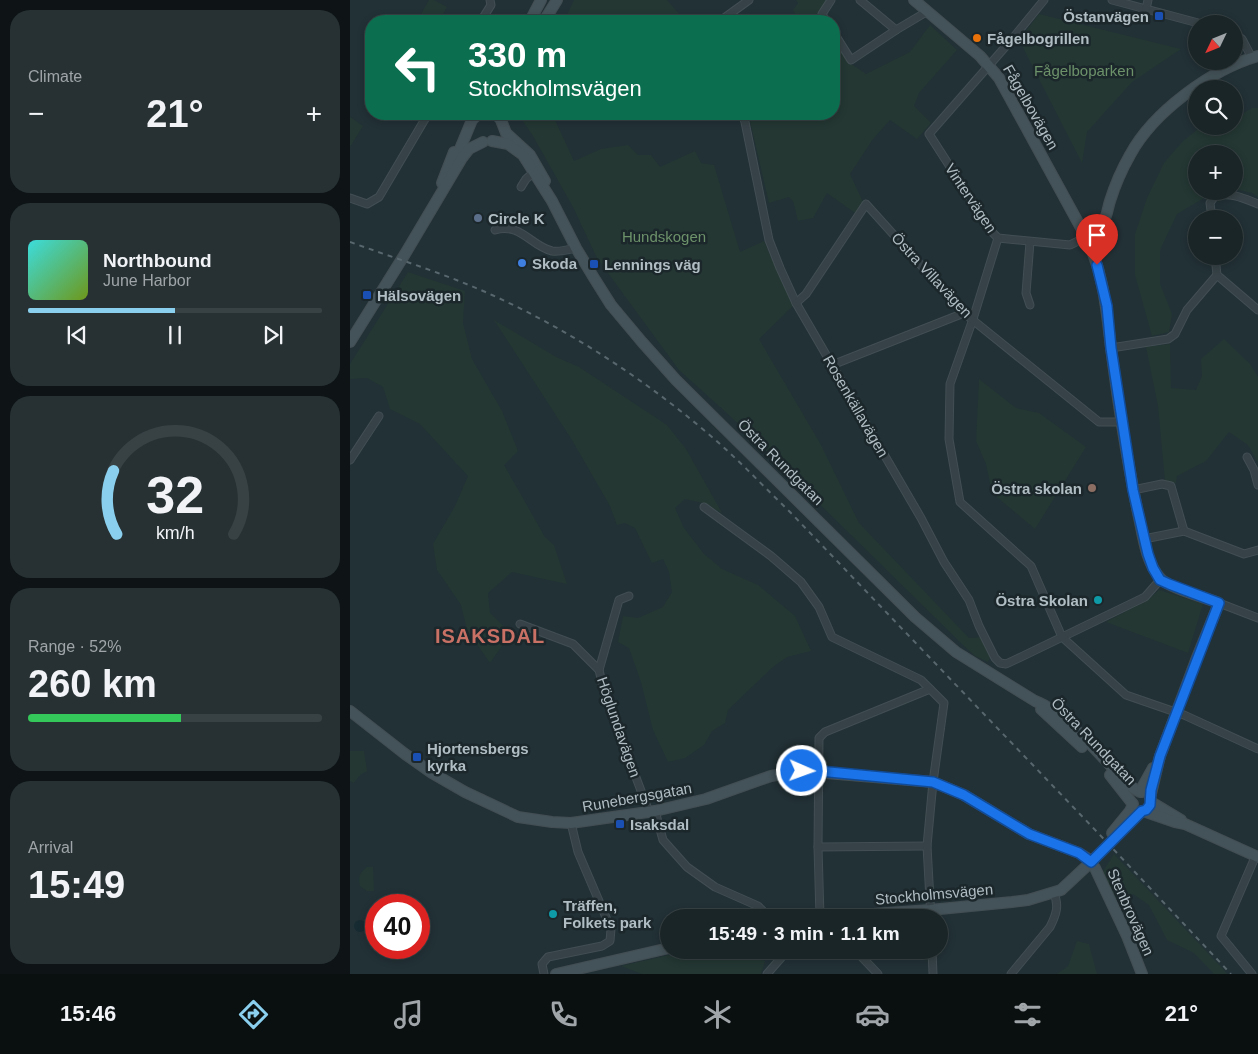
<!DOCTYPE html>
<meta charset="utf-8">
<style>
:root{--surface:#1a2528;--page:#273134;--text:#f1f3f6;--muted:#9fa5a8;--line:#384245;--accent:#8ad0ee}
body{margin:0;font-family:Helvetica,sans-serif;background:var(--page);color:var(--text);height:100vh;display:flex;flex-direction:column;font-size:19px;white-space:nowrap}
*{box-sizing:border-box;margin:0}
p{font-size:16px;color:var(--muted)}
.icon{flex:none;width:28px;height:28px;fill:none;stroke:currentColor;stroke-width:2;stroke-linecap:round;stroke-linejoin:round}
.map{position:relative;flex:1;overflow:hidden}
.panel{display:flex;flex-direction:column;gap:10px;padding:10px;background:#0e1416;width:350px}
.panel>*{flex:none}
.top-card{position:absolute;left:15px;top:15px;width:475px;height:105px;border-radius:20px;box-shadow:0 2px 8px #0003,0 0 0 1px var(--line);background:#0b6e4f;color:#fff;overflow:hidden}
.needle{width:32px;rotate:227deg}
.fabs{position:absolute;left:838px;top:15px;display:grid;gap:10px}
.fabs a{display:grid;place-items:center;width:55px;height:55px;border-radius:50%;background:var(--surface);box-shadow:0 2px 8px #0003,0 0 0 1px var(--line);font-size:25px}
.speed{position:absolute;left:15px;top:894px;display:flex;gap:10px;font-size:25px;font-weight:700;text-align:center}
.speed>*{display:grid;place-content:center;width:65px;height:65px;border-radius:50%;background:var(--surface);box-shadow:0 2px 8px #0003,0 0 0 1px var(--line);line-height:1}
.speed .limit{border:8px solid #d22;background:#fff;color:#111}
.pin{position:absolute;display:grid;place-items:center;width:42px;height:42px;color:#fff;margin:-51px -21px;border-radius:50% 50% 50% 0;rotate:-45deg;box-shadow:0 0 5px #0007}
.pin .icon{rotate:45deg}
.me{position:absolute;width:55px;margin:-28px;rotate:92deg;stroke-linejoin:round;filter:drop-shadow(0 0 4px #0008)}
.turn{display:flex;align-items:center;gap:18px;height:105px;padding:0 20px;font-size:22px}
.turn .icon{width:65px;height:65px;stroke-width:2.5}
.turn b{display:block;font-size:35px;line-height:42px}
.big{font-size:38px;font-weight:700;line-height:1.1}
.panel .card{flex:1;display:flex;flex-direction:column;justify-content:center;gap:8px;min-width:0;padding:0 18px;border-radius:20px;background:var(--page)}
.panel .dial{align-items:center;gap:0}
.dial svg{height:130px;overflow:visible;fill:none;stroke:var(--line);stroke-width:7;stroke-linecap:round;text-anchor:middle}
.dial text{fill:var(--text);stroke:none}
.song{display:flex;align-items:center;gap:15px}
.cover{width:60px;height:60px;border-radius:8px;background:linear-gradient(135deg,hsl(180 70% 55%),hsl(80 70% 35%))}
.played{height:5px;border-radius:2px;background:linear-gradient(90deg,var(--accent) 50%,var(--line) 50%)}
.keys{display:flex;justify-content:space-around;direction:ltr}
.heat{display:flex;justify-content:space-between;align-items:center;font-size:28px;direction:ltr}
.charge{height:8px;border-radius:4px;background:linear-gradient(90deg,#34c759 52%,var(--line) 0)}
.trip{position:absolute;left:310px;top:909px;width:288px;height:50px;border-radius:25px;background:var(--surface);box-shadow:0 2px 8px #0003,0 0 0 1px var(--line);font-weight:700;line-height:50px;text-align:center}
.dock{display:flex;height:80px;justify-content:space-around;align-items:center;background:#0a0f10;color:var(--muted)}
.dock .icon{width:35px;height:35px}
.dock .selected{color:var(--accent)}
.dock b{font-size:22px;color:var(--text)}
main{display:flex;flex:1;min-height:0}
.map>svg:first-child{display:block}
.green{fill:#243733}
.water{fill:#172b32}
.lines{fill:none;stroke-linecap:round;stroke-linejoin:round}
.street-casing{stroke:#424e53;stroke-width:9}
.secondary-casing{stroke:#424e53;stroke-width:12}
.street{stroke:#364247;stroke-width:7}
.secondary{stroke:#445359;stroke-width:10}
.rail{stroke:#58676d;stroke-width:2;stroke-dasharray:5 5;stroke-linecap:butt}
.route-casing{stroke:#114b97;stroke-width:12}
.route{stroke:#1a73e8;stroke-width:9}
.transit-dot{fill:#1a4fb4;stroke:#1b272b;stroke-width:2}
.food-dot{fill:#e8710a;stroke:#1b272b;stroke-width:2}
.service-dot{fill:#5c6f8a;stroke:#1b272b;stroke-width:2}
.shop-dot{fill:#3f7fe0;stroke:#1b272b;stroke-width:2}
.education-dot{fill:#8d6e63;stroke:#1b272b;stroke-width:2}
.culture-dot{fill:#0f9aa8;stroke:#1b272b;stroke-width:2}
.labels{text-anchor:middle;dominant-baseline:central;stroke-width:5;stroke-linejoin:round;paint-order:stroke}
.poi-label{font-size:15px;font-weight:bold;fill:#b0bdc3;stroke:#1b272b;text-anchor:start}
.park-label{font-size:15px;fill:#6d926a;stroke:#1b272b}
.street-label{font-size:15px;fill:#b0bdc3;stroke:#1b272b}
.district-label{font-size:20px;font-weight:bold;letter-spacing:1px;fill:#c97165;stroke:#1b272b}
</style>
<main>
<section class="panel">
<div class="card"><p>Climate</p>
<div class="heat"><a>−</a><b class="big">21°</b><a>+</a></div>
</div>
<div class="card">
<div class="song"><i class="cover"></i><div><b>Northbound</b><p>June Harbor</p></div></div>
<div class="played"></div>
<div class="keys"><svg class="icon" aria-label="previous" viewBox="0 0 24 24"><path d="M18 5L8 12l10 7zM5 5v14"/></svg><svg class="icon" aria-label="pause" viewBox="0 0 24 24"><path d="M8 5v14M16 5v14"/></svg><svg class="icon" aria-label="next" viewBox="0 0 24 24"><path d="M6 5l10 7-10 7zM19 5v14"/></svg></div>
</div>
<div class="card dial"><svg viewBox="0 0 100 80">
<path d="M14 69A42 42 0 1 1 86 69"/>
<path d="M14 69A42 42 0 0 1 12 30" stroke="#8ad0ee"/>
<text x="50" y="56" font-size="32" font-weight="700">32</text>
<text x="50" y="72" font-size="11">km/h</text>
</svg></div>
<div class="card"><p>Range · 52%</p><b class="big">260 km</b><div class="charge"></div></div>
<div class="card"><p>Arrival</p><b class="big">15:49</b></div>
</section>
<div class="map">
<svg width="908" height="974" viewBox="0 0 908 974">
<rect width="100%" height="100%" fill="#223136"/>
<!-- green -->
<g class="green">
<polygon points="79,0 84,0 97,7 89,21 67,21"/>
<polygon points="224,0 317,0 335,21 269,21 238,17 233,21 214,21"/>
<polygon points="446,0 477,0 468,13 473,21 450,21 443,10 448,3"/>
<polygon points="689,14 831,49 782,82 737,132 732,163 669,40"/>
<polygon points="580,25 607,50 569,93 564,106 581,123 567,139 540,120 523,139 500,174 513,202 505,213 477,193 463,218 448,221 443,201 439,197 419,203 400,121 417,114 484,114 484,88 487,87 490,76 484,63 484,39 497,61 516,74 560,52"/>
<polygon points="902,108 908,108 908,197 902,193 884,189 884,154 846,154 846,191 866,191 827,214 810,250 810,284 822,314 819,332 802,336 785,275 785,234 797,198 814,163 833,141 852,126 884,126 884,119"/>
<polygon points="168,114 207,114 204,118 224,161 251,149 278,145 288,155 301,155 310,167 345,151 351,163 364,165 390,252 414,241 443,306 409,339 471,445 509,523 619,638 633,637 643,652 638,662 625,656 613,645 380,416 329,370 247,258 223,207 183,136"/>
<polygon points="0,117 13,126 0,147"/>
<polygon points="58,272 115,291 113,323 122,359 152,411 168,451 154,465 195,537 204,545 217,584 162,572 138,593 140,613 161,633 140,663 117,630 111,605 87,570 83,544 105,506 118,476 70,424 40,409 33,387 17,378 0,379 0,364"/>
<polygon points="144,320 206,357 229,367 317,425 336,449 372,513 353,503 335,499 325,508 334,528 354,554 372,569 408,585 445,616 461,651 437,657 423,667 378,710 375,723 362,731 354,745 335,758 318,762 303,730 291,682 279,648 268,642 273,616 288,618 313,607 322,592 319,572 313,559 302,563 285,528 275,523 267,525 260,506 222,440"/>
<polygon points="874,339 900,364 908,377 908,463 898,445 879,432 856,461 827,476 826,483 815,481 808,406 796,347 820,344 821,388 846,390 852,376 851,359"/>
<polygon points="629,379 666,408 689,413 736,447 685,529 642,493 636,464 626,441"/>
<polygon points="809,590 853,604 838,653 756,622 798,600"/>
<polygon points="0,751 14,751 17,771 10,775 4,783 0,781"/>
<polygon points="764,854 873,969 877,974 864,974 844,953 817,940 799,905 783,894 767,901 752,873"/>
<path d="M17,867h6l1,24h-7l-7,-5c-2,-8 -1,-13 7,-19z"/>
<polygon points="727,941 739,944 747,974 707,974 718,966"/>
<polygon points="341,950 395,950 397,956 415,961 411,974 292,974 271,966"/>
</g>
<!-- water -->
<circle class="water" cx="10" cy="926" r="6"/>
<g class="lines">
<defs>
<g id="street">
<polyline points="510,0 546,30"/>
<polyline points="694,0 663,38 579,134 642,232 648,238 720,245 736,237"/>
<polyline points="762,0 852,24"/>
<polyline points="796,9 798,0"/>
<polyline points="131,21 141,5 140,0"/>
<polyline points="370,21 399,0"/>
<polyline points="476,21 472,14 481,0"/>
<polyline points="484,33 501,60 546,30 578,11"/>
<polyline points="884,33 892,39 902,58"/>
<polyline points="392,114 395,122 419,240 430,268 446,303 571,518 594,562 619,600 629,626 645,658 650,663 656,664 671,657 795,597 810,580"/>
<polyline points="171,187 176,179 183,173"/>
<polyline points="0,198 17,204 29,197 78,114"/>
<path d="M862,219l-2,-16 5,-7c16,-4 28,2 43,8"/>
<path d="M145,230c25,-8 36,16 57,21 8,1 16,-1 24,-3"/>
<polyline points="648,238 623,319 600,384 599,439 610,502 681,566 712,637 776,695 834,715 908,749"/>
<polyline points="865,256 867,275 908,310"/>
<polyline points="446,303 456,294 516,204 614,313 749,422 772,422"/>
<polyline points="680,305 676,293 680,242"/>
<polyline points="761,348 818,339 825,334 837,310 867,275"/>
<polyline points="482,365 614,313"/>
<polyline points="897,457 904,470 908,485"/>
<polyline points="0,460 29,416"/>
<polyline points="783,490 812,484 821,486 834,531"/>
<polyline points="354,507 421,556 451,582 469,607 482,637 571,680 580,689"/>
<polyline points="794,539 834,531 894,554 908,550"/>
<polyline points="869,603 908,618"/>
<polyline points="170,624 223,644 249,670 255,695 299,812"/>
<polyline points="249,670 269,600 279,596"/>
<polyline points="305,811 313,840 337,867 365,887 408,906 420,918"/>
<polyline points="468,847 577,846"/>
<polyline points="470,917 468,847 469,738 475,732 580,689 594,703 583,782 577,846 581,918"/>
<polyline points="505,950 528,974"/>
<polyline points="582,950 583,974"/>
<polyline points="194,974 192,964 198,957 252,946 260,941 261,929 228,852 221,823"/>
<polyline points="417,974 438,950"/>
<path d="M661,974l39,-47c6,-12 10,-22 3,-35"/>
<polyline points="902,974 871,936 906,855"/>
</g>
<g id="secondary">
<path d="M564,0l66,56 19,22 87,159c18,37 20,71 25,111 7,54 16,112 27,165 5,21 7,48 22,65 7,9 46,20 59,25l-23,57 -36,96 -10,42"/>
<polyline points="180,21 191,0"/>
<polyline points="194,21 207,0"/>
<polyline points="146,114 151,120 156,133 180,155 195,181"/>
<path d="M142,141l16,3 15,11 29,46 24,47 18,30 17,27 31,37 34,38 239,237 41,35 79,49c30,11 70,59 93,84l12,7"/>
<polyline points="105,161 122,120 128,114"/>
<polyline points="92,183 104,152"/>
<path d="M736,237c6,-4 12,-9 17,-15 4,-5 5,-15 7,-21 5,-16 12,-32 20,-46 23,-43 82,-86 128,-99"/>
<polyline points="0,342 55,254 112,158 119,149 133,142"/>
<polyline points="691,709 732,747"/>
<polyline points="0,711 55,754 82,773 115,792 168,817 202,822 221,823 305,811 356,799 421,776 452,771 583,782 614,795 679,834 729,853 737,858 745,868 777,936 792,974"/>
<polyline points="760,775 782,803"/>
<polyline points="792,792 793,786 803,768"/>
<polyline points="801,802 831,820"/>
<polyline points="793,811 825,822 835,824 908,857"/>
<polyline points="762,833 780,811 783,804"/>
<polyline points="466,918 580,910 662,902 678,900 711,890 741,862 792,811"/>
<polyline points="206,974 319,948"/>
</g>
</defs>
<!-- street casing -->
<use href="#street" class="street-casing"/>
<!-- secondary casing -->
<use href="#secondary" class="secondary-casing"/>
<!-- street -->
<use href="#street" class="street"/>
<!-- secondary -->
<use href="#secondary" class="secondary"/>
<!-- rail -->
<path class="rail" d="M0,242c47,17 96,32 142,53 77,35 149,82 213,136 30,25 57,54 85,81l310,323 131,139"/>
</g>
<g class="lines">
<defs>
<polyline id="route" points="452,771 469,771 583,782 614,795 679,834 729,853 741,862 792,811 796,810 800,805 801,790 810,756 869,603 819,584 810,580 803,568 798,554 783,490 761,348 757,306 747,265"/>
</defs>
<!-- route casing -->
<use href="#route" class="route-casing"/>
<!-- route -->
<use href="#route" class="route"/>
</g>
<!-- markers -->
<g class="transit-dot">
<rect x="804" y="11" width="10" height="10" rx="2.5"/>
<rect x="239" y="259" width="10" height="10" rx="2.5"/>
<rect x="12" y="290" width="10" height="10" rx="2.5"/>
<rect x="62" y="752" width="10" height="10" rx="2.5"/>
<rect x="265" y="819" width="10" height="10" rx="2.5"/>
</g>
<circle class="food-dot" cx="627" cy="38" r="5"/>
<circle class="service-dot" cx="128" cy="218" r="5"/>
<circle class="shop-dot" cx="172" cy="263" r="5"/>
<circle class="education-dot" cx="742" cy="488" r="5"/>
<g class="culture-dot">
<circle cx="748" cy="600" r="5"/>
<circle cx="203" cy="914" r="5"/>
</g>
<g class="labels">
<!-- poi labels -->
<g class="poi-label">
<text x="799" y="16" text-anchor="end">Östanvägen</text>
<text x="637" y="38">Fågelbogrillen</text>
<text x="138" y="218">Circle K</text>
<text x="182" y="263">Skoda</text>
<text x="254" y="264">Lennings väg</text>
<text x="27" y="295">Hälsovägen</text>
<text x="732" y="488" text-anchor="end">Östra skolan</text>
<text x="738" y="600" text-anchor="end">Östra Skolan</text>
<text x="77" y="748">Hjortensbergs<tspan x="77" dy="17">kyrka</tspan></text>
<text x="280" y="824">Isaksdal</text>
<text x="213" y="905">Träffen,<tspan x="213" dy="17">Folkets park</tspan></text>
</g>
<!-- park labels -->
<g class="park-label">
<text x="734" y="70">Fågelboparken</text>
<text x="314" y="236">Hundskogen</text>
</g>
<!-- street labels -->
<g class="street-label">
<text transform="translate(681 107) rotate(60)">Fågelbovägen</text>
<text transform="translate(621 198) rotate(56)">Vintervägen</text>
<text transform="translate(582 275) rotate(47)">Östra Villavägen</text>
<text transform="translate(506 406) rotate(60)">Rosenkällavägen</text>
<text transform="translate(431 462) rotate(45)">Östra Rundgatan</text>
<text transform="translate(269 727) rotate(71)">Höglundavägen</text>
<text transform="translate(744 741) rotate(46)">Östra Rundgatan</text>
<text transform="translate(287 797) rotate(-10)">Runebergsgatan</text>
<text transform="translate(584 894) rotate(-5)">Stockholmsvägen</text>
<text transform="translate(781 912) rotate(66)">Stenbrovägen</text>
</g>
<!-- district labels -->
<g class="district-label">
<text x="140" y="636">ISAKSDAL</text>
</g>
</g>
</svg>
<div class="fabs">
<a><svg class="needle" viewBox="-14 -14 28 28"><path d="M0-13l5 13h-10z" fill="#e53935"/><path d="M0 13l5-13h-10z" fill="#9fa5a8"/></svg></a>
<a><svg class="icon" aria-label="search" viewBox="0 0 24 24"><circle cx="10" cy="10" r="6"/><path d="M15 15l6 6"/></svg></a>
<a>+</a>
<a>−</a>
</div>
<div class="speed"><div class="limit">40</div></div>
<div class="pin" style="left:747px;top:265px;background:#d93025"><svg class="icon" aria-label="arrive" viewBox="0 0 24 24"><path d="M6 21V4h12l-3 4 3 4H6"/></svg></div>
<svg class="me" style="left:452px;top:771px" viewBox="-20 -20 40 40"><circle r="17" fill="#1a73e8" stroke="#fff" stroke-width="3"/><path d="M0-11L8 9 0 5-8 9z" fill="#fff"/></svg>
<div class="trip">15:49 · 3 min · 1.1 km</div>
<div class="top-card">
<div class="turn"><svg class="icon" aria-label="left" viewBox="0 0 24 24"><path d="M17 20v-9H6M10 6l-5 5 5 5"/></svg><div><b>330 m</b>Stockholmsvägen</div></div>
</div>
</div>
</main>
<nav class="dock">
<b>15:46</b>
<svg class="icon selected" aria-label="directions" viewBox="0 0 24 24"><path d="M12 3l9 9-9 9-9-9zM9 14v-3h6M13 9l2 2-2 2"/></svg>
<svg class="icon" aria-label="music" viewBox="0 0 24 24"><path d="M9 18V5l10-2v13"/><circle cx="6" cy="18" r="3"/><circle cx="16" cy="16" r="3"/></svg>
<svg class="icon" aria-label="phone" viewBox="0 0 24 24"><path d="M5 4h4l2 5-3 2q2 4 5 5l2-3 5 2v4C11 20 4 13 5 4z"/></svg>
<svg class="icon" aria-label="climate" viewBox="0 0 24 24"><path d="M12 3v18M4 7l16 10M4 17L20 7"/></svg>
<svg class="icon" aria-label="car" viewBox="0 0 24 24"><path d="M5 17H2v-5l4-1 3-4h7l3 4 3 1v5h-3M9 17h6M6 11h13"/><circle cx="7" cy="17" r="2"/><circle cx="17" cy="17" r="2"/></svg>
<svg class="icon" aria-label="filters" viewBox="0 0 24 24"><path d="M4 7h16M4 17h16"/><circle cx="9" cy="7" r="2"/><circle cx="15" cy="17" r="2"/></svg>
<b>21°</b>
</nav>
